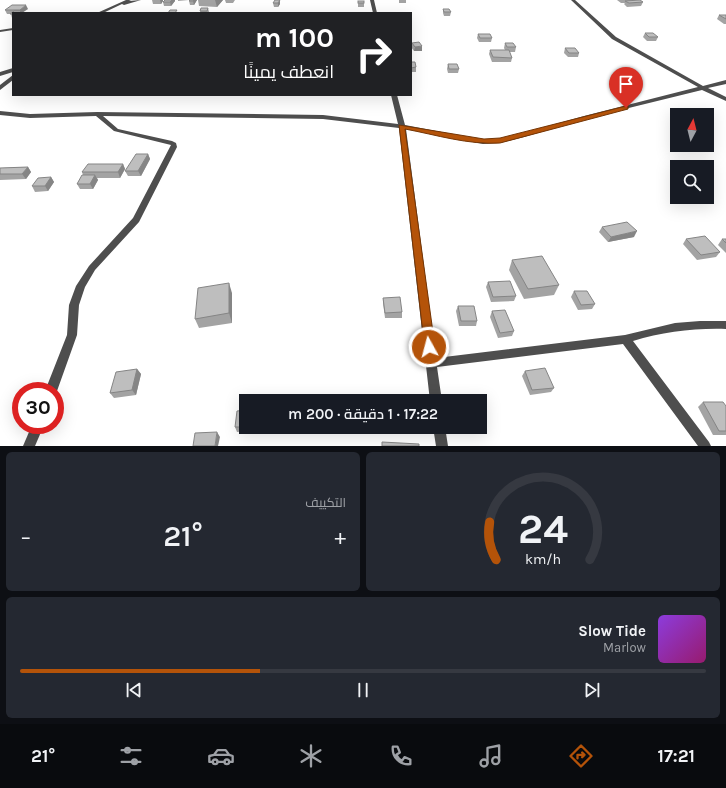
<!DOCTYPE html>
<html lang="ar">
<meta charset="utf-8">
<style>
:root{--surface:#171b24;--page:#242831;--text:#f1f3f6;--muted:#9ea1a6;--line:#363941;--accent:#b45309}
body{margin:0;font-family:Karla,Cairo,sans-serif;background:var(--page);color:var(--text);direction:rtl;height:100vh;display:flex;flex-direction:column;font-size:15px;white-space:nowrap}
*{box-sizing:border-box;margin:0}
p{font-size:13px;color:var(--muted)}
.icon{flex:none;width:22px;height:22px;fill:none;stroke:currentColor;stroke-width:2;stroke-linecap:round;stroke-linejoin:round}
.map{position:relative;height:446px;overflow:hidden;direction:ltr}
.side{display:flex;flex-direction:column;gap:6px;padding:6px;background:#0d0f14;flex:1}
.side>*{flex:none}
.banner{position:absolute;left:12px;top:12px;width:400px;height:84px;border-radius:0px;box-shadow:0 4px 16px #0002;direction:rtl;background:#202124;color:#fff;overflow:hidden}
.needle{width:26px;rotate:7deg}
.fabs{position:absolute;left:670px;top:108px;display:grid;gap:8px}
.fabs a{display:grid;place-items:center;width:44px;height:44px;border-radius:0px;background:var(--surface);box-shadow:0 4px 16px #0002;font-size:20px}
.speed{position:absolute;left:12px;top:382px;display:flex;gap:8px;font-size:20px;font-weight:700;text-align:center}
.speed>*{display:grid;place-content:center;width:52px;height:52px;border-radius:50%;background:var(--surface);box-shadow:0 4px 16px #0002;line-height:1}
.speed .limit{border:6px solid #d22;background:#fff;color:#111}
.pin{position:absolute;display:grid;place-items:center;width:34px;height:34px;color:#fff;margin:-41px -17px;border-radius:50% 50% 50% 0;rotate:-45deg;box-shadow:0 0 4px #0007}
.pin .icon{rotate:45deg}
.me{position:absolute;width:44px;margin:-22px;rotate:353deg;stroke-linejoin:round;filter:drop-shadow(0 0 3px #0008)}
.turn{display:flex;align-items:center;gap:14px;height:84px;padding:0 12px;font-size:18px}
.turn .icon{width:52px;height:52px;stroke-width:2.5}
.turn b{display:block;font-size:28px;line-height:34px}
.big{font-size:30px;font-weight:600;line-height:1.1}
.side .tile{flex:1;display:flex;flex-direction:column;justify-content:center;gap:6px;min-width:0;padding:0 14px;border-radius:6px;background:var(--page)}
.side .dial{align-items:center;gap:0}
.dial svg{height:104px;overflow:visible;fill:none;stroke:var(--line);stroke-width:7;stroke-linecap:round;text-anchor:middle}
.dial text{fill:var(--text);stroke:none}
.song{display:flex;align-items:center;gap:12px}
.cover{width:48px;height:48px;border-radius:6px;background:linear-gradient(135deg,hsl(270 70% 55%),hsl(320 70% 35%))}
.played{height:4px;border-radius:2px;background:linear-gradient(90deg,var(--accent) 35%,var(--line) 35%)}
.keys{display:flex;justify-content:space-around;direction:ltr}
.heat{display:flex;justify-content:space-between;align-items:center;font-size:22px;direction:ltr}
.side .tiles{flex:1;display:grid;gap:6px;grid-template-columns:1fr 1fr}
.tile:last-child{grid-column:span 2}
.trip{position:absolute;left:239px;top:394px;width:248px;height:40px;border-radius:0px;background:var(--surface);box-shadow:0 4px 16px #0002;font-weight:600;line-height:40px;text-align:center;direction:rtl}
.tabs{display:flex;height:64px;justify-content:space-around;align-items:center;background:#090b0e;color:var(--muted)}
.tabs .icon{width:28px;height:28px}
.tabs .current{color:var(--accent)}
.tabs b{font-size:18px;color:var(--text)}
.map>svg:first-child{display:block}
.lines{fill:none;stroke-linecap:round;stroke-linejoin:round}
.street{fill:#4e4e4e;fill-rule:evenodd}
.wall{fill:#a3a3a3}
.shaded-wall{fill:#858585}
.building{fill:#bebebe;stroke:#858585}
.route{fill:#b45309;stroke:#753606}
</style>
<div class="map">
<svg width="726" height="446" viewBox="0 0 726 446">
<rect width="100%" height="100%" fill="#fff"/>
<g class="lines">
<!-- street -->
<g class="street">
<polygon points="126,0 131,0 129,1 141,0 124,5 122,4 103,13 97,13"/>
<polygon points="370,0 374,0 377,13 373,13"/>
<path d="M571,0h4l41,37 87,49 23,-6v4l-18,4 18,9v4l-24,-11 -114,28 -64,19 -24,6 -17,1 -77,-15 30,229 189,-23 50,-12 25,-2h26v8c-32,-1 -63,3 -93,12l76,101 2,4h-13l-75,-102 -186,23 5,34h-12l-31,-273 -76,-9 -220,-3 15,13 54,12 4,2 1,4 -38,75 -44,48 -10,17 -6,18 -2,30 -20,56 -2,3v-3h-10l22,-56 2,-30 7,-19 13,-20 44,-48 38,-73 -57,-14 -18,-15 -66,2 -30,-3v-4l30,3 67,-2 226,3 75,9 -7,-29h6l8,30 78,15 17,-1 20,-5 64,-18 114,-29 -86,-48z"/>
<polygon points="13,28 13,30 0,32 0,30"/>
<polygon points="13,68 13,72 0,76 0,72"/>
<polygon points="13,75 13,80 0,90 0,85"/>
<polygon points="32,425 44,425 35,446 23,446"/>
<polygon points="433,427 445,427 448,446 436,446"/>
</g>
</g>
<!-- wall -->
<g class="wall">
<polygon points="152,0 163,0 163,1 161,4 153,4"/>
<polygon points="165,0 175,0 175,1 171,6 164,6 163,2"/>
<polygon points="178,0 197,0 194,5 190,5 189,1 189,0 178,1"/>
<polygon points="198,0 223,0 217,7 199,6"/>
<polygon points="225,0 235,0 233,3 226,3"/>
<polygon points="280,0 280,4 278,7 274,7 273,3"/>
<rect x="399" y="0" width="7" height="3"/>
<polygon points="617,0 632,0 643,2 641,6 627,7 624,4 625,3 621,3"/>
<rect x="358" y="1" width="6" height="6"/>
<polygon points="208,8 209,12 208,13 201,13 200,11"/>
<polygon points="28,9 13,13 13,18 12,18 11,14 7,14 5,10"/>
<polygon points="443,9 451,12 450,16 444,16 443,13"/>
<polygon points="719,15 726,15 726,24 724,24 717,19"/>
<polygon points="645,33 658,37 656,41 647,41 643,37"/>
<polygon points="478,34 492,38 491,42 479,42 477,38"/>
<polygon points="412,43 422,51 414,51 411,47"/>
<polygon points="505,43 516,47 515,52 509,52 512,58 511,62 492,62 489,54 490,50 505,50 504,48"/>
<polygon points="565,48 579,53 578,57 568,57 564,53"/>
<polygon points="411,62 416,67 416,72 411,72"/>
<polygon points="448,64 459,69 458,73 448,73 447,69"/>
<polygon points="148,154 150,159 141,176 128,176 125,171"/>
<polygon points="123,164 125,169 120,178 97,178 98,180 93,189 80,189 77,184 83,175 82,172"/>
<polygon points="28,167 31,172 26,179 0,180 0,168"/>
<polygon points="51,177 54,182 48,191 35,192 32,186"/>
<polygon points="602,227 634,237 608,242 599,232"/>
<polygon points="686,239 720,252 716,257 697,260 683,244"/>
<polygon points="722,239 726,239 726,253 718,245"/>
<polygon points="512,260 559,285 554,295 524,299 509,270"/>
<polygon points="488,282 516,296 514,301 491,302 486,287"/>
<polygon points="574,291 595,304 592,309 578,310 571,297"/>
<polygon points="232,293 232,323 199,328 195,319"/>
<polygon points="383,298 402,312 402,318 385,318 383,303"/>
<polygon points="458,306 477,321 476,326 459,326 456,311"/>
<polygon points="492,311 514,331 512,336 498,338 490,317"/>
<polygon points="137,369 141,374 136,395 114,398 110,393"/>
<polygon points="525,371 554,388 551,392 530,395 522,376"/>
<polygon points="703,402 726,406 726,435 713,435 698,407"/>
<polygon points="246,410 246,427 270,427 270,429 237,432 235,427"/>
</g>
<!-- shaded-wall -->
<g class="shaded-wall">
<polygon points="160,0 163,0 163,1 161,4"/>
<polygon points="172,0 175,0 175,1 171,6 170,2"/>
<polygon points="194,0 197,0 194,5 193,1"/>
<polygon points="215,0 223,0 217,7"/>
<polygon points="280,0 280,4 278,7 278,3"/>
<polygon points="26,5 28,9 22,13 19,13 21,12 20,10"/>
<polygon points="422,46 422,51 414,51 415,47"/>
<polygon points="148,154 150,159 141,176 138,171"/>
<polygon points="123,164 125,169 120,178 118,172"/>
<polygon points="28,167 31,172 26,179 22,174"/>
<polygon points="95,175 98,180 93,189 90,184"/>
<polygon points="51,177 54,182 48,191 45,186"/>
<polygon points="637,231 634,237 608,242 611,237"/>
<polygon points="229,283 232,293 232,323 229,313"/>
<polygon points="137,369 141,374 136,395 132,390"/>
<polygon points="217,432 220,437 218,446 215,446"/>
</g>
<!-- building -->
<g class="building">
<polygon points="165,0 172,0 170,2 163,2"/>
<polygon points="190,0 194,0 193,1 189,1"/>
<polygon points="275,0 280,0 278,3 273,3"/>
<polygon points="640,0 643,2 629,3 625,1"/>
<rect x="358" y="1" width="6" height="2"/>
<polygon points="12,5 26,5 20,10 5,10"/>
<polygon points="201,8 208,8 207,11 200,11"/>
<polygon points="443,9 449,9 451,12 444,12"/>
<polygon points="170,10 177,10 175,13 168,13"/>
<polygon points="14,11 21,11 19,13 13,13 13,14 10,14"/>
<polygon points="719,15 726,15 726,19"/>
<polygon points="645,33 653,33 658,37 649,37"/>
<polygon points="478,34 490,34 492,38 480,38"/>
<polygon points="419,42 422,46 415,47 412,43"/>
<polygon points="505,43 513,43 516,47 507,47"/>
<polygon points="565,48 575,48 579,53 569,53"/>
<polygon points="490,50 509,50 512,58 493,57"/>
<polygon points="411,62 415,62 416,67 411,68"/>
<polygon points="448,64 457,64 459,69 449,69"/>
<polygon points="136,154 148,154 138,171 125,171"/>
<polygon points="88,164 123,164 118,172 82,172"/>
<polygon points="28,167 22,174 0,174 0,168"/>
<polygon points="82,175 95,175 90,184 77,184"/>
<polygon points="51,177 45,186 32,186 38,178"/>
<polygon points="627,222 637,231 611,237 602,227"/>
<polygon points="705,236 720,252 701,255 686,239"/>
<polygon points="722,239 726,239 726,243"/>
<polygon points="542,256 559,285 528,289 512,260"/>
<polygon points="510,281 516,296 493,297 488,282"/>
<polygon points="229,283 229,313 195,319 198,288"/>
<polygon points="574,291 587,291 595,304 581,305"/>
<polygon points="400,297 402,312 385,313 383,298"/>
<polygon points="458,306 474,306 477,321 461,321"/>
<polygon points="505,310 514,331 500,333 492,311"/>
<polygon points="545,368 554,388 532,390 525,371"/>
<polygon points="137,369 132,390 110,393 116,372"/>
<polygon points="703,402 723,402 726,406 726,431 719,431"/>
<polygon points="246,410 246,427 235,427 237,411"/>
<polygon points="217,432 215,446 193,446 195,433"/>
<polygon points="382,442 419,444 419,446 382,446"/>
</g>
<!-- route -->
<path class="route" d="M626,106h2v3l-128,34c-32,2 -63,-8 -95,-14l30,218 -2,4 -4,1 -4,-1 -26,-226 85,14 16,-1z"/>
</svg>
<div class="fabs">
<a><svg class="needle" viewBox="-14 -14 28 28"><path d="M0-13l5 13h-10z" fill="#e53935"/><path d="M0 13l5-13h-10z" fill="#9ea1a6"/></svg></a>
<a><svg class="icon" aria-label="search" viewBox="0 0 24 24"><circle cx="10" cy="10" r="6"/><path d="M15 15l6 6"/></svg></a>
</div>
<div class="speed"><div class="limit">30</div></div>
<div class="pin" style="left:626px;top:108px;background:#d93025"><svg class="icon" aria-label="arrive" viewBox="0 0 24 24"><path d="M6 21V4h12l-3 4 3 4H6"/></svg></div>
<svg class="me" style="left:429px;top:347px" viewBox="-20 -20 40 40"><circle r="17" fill="#b45309" stroke="#fff" stroke-width="3"/><path d="M0-11L8 9 0 5-8 9z" fill="#fff"/></svg>
<div class="trip">17:22 · 1 دقيقة · 200 m</div>
<div class="banner">
<div class="turn"><svg class="icon" aria-label="right" viewBox="0 0 24 24"><path d="M7 20v-9h11M14 6l5 5-5 5"/></svg><div><b>100 m</b>انعطف يمينًا</div></div>
</div>
</div>
<section class="side">
<div class="tiles">
<div class="tile dial"><svg viewBox="0 0 100 80">
<path d="M14 69A42 42 0 1 1 86 69"/>
<path d="M14 69A42 42 0 0 1 9 40" stroke="#b45309"/>
<text x="50" y="56" font-size="32" font-weight="700">24</text>
<text x="50" y="72" font-size="11">km/h</text>
</svg></div>
<div class="tile"><p>التكييف</p>
<div class="heat"><a>−</a><b class="big">21°</b><a>+</a></div>
</div>
<div class="tile">
<div class="song"><i class="cover"></i><div><b>Slow Tide</b><p>Marlow</p></div></div>
<div class="played"></div>
<div class="keys"><svg class="icon" aria-label="previous" viewBox="0 0 24 24"><path d="M18 5L8 12l10 7zM5 5v14"/></svg><svg class="icon" aria-label="pause" viewBox="0 0 24 24"><path d="M8 5v14M16 5v14"/></svg><svg class="icon" aria-label="next" viewBox="0 0 24 24"><path d="M6 5l10 7-10 7zM19 5v14"/></svg></div>
</div>
</div>
</section>
<nav class="tabs">
<b>17:21</b>
<svg class="icon current" aria-label="directions" viewBox="0 0 24 24"><path d="M12 3l9 9-9 9-9-9zM9 14v-3h6M13 9l2 2-2 2"/></svg>
<svg class="icon" aria-label="music" viewBox="0 0 24 24"><path d="M9 18V5l10-2v13"/><circle cx="6" cy="18" r="3"/><circle cx="16" cy="16" r="3"/></svg>
<svg class="icon" aria-label="phone" viewBox="0 0 24 24"><path d="M5 4h4l2 5-3 2q2 4 5 5l2-3 5 2v4C11 20 4 13 5 4z"/></svg>
<svg class="icon" aria-label="climate" viewBox="0 0 24 24"><path d="M12 3v18M4 7l16 10M4 17L20 7"/></svg>
<svg class="icon" aria-label="car" viewBox="0 0 24 24"><path d="M5 17H2v-5l4-1 3-4h7l3 4 3 1v5h-3M9 17h6M6 11h13"/><circle cx="7" cy="17" r="2"/><circle cx="17" cy="17" r="2"/></svg>
<svg class="icon" aria-label="filters" viewBox="0 0 24 24"><path d="M4 7h16M4 17h16"/><circle cx="9" cy="7" r="2"/><circle cx="15" cy="17" r="2"/></svg>
<b>21°</b>
</nav>
